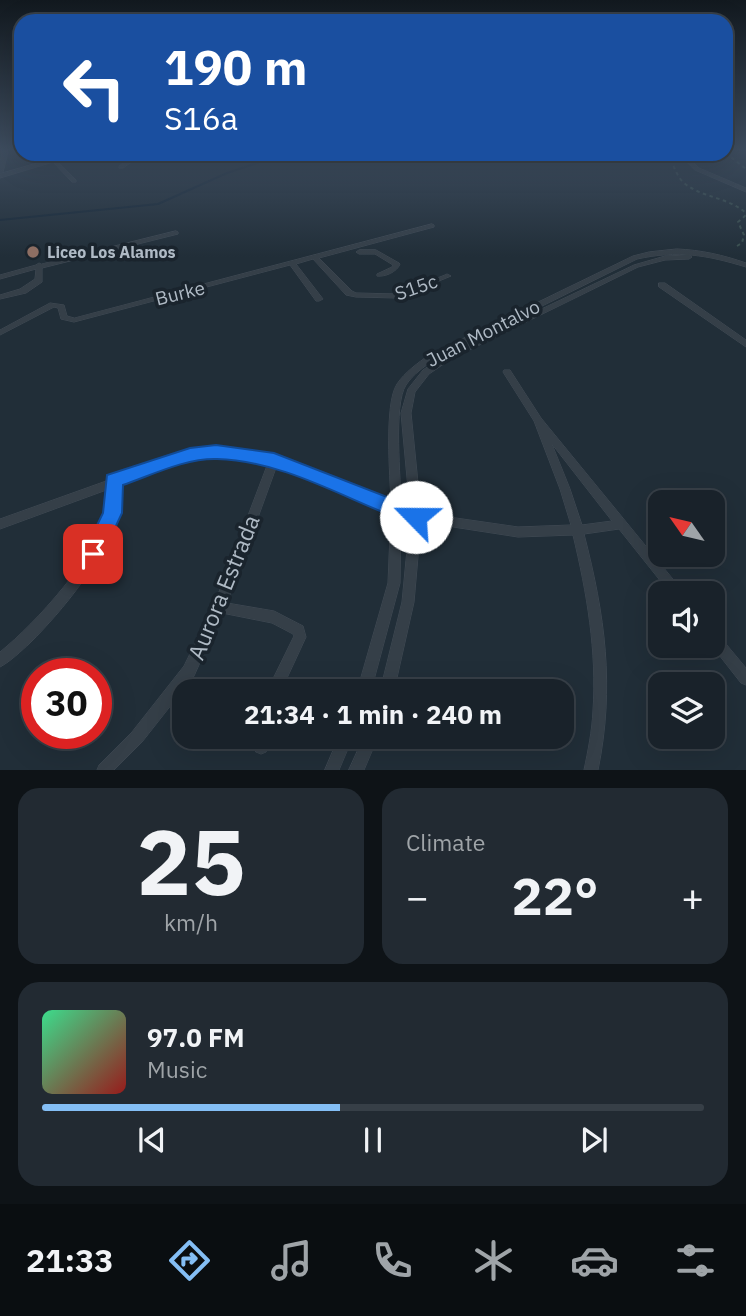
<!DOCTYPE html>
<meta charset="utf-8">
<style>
:root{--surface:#19222a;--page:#222a32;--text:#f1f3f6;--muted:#9fa4a8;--line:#373f47;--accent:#84bef5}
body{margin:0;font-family:"IBM Plex Sans",sans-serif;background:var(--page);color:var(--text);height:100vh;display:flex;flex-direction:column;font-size:26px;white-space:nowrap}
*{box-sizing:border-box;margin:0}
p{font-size:23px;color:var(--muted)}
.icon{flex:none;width:38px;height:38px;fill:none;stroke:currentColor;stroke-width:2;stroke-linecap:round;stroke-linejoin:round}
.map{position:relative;height:770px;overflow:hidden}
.details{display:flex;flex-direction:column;gap:18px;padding:18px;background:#0e1317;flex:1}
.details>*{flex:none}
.top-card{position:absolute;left:14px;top:14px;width:719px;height:147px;border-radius:21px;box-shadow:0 7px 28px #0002,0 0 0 2px var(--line);background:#1a4fa0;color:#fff;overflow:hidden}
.needle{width:46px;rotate:304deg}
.tools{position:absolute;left:648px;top:490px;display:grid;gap:14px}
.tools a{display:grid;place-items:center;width:77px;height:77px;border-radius:14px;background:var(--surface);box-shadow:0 7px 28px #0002,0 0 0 2px var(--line);font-size:35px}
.speed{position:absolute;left:21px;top:658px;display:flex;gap:14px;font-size:35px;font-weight:700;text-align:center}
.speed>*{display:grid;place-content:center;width:91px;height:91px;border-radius:50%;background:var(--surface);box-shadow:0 7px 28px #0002,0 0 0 2px var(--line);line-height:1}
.speed .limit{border:10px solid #d22;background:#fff;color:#111}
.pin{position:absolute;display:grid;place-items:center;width:60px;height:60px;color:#fff;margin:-30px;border-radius:14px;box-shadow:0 4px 10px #0006}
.me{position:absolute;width:77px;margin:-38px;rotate:293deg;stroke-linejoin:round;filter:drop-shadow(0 0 5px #0008)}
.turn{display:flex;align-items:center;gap:24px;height:147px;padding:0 35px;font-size:32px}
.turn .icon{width:91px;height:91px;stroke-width:2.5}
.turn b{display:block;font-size:49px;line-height:60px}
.big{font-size:52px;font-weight:700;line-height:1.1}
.details .tile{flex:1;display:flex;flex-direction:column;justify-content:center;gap:10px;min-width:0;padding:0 24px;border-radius:21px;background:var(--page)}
.details .dial{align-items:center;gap:0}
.dial b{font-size:91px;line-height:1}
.song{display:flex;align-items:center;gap:21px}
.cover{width:84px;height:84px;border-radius:10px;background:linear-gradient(135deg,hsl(150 70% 55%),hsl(0 70% 35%))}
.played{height:7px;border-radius:4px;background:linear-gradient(90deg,var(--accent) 45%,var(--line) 45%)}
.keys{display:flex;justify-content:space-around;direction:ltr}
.heat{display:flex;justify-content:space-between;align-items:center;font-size:38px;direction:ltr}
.details .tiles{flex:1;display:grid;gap:18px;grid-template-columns:1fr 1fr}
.tile:last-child{grid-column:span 2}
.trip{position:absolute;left:172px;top:679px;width:402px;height:70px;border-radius:21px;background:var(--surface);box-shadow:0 7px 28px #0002,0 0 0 2px var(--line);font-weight:700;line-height:70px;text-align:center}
.menu{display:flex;height:112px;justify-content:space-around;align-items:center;background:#0a0e11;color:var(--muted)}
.menu .icon{width:49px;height:49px}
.menu .current{color:var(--accent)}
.menu b{font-size:32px;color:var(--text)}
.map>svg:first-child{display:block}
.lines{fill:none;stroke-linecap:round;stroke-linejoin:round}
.stream{stroke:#152635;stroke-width:2}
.service-casing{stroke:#414b55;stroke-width:3.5}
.minor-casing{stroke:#414b55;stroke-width:1}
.path{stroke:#3c5150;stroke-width:2;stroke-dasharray:3.5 3.5;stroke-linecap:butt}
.service{stroke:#353f48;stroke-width:2.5}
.minor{fill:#353f48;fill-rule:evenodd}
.route{fill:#1a73e8;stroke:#114b97;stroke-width:2}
.education-dot{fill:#8d6e63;stroke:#1a242d;stroke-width:2.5}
.labels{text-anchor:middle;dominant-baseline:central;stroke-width:7;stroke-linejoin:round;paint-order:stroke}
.far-poi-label{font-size:16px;font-weight:bold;fill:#afbac5;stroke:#1a242d;text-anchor:start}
.street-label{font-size:19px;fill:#afbac5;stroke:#1a242d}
.near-street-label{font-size:23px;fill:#afbac5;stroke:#1a242d}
</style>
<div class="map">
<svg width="746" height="770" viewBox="0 0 746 770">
<rect width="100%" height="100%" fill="#212e38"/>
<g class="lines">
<!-- stream -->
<polyline class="stream" points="0,220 158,204 227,173 284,154"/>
<defs>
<polyline id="service" points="207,154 214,156"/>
<g id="minor">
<polygon points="0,149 5,149 8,152 3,172 0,174 0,162 2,152"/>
<polygon points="69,154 77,154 57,161 76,180 76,182 72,182 53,162 0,178 0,174"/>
<polygon points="129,154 137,154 140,156 123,168 119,168 119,166 133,156"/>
<polygon points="679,154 685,154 699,168 746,188 746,192 695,170"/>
<polygon points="432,224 434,225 434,227 319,258 352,291 356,293 397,294 445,275 447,274 451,276 398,298 356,297 346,295 313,259 296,264 323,299 319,301 316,301 290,265 74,322 61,319 58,308 54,307 0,335 0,330 50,303 64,305 67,316 74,318"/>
<polygon points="176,231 178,232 178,234 42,268 42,282 26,293 0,299 0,295 20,289 35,279 36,269 0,279 0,275 36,265 39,263 41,264"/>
<path d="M677,249c24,1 46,6 69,14v4c-39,-12 -68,-17 -109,-8l-202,100c-11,8 -22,15 -29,26 -13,19 -5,96 -5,121l9,4 -9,-97 7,-24 15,-19 22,-15 189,-90 31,-9 24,-1 3,2 -3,2 -24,1 -27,7 -187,92 -22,15 -14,18 -4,21 10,100 97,14 53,-2 -11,-36 -26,-68 -31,-49 1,-2h6l31,48 140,171 2,4h-13l-51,-64 -35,5c21,82 31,152 14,236h-14c4,-19 8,-39 9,-59 4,-59 -6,-118 -20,-176l-55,2 -97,-15 -7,80 -20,89h-14l22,-89 8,-83 -9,-3 -1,67 -29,108h-14l31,-108 3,-72 -114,-46 -50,138 47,8 29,15 3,11 -25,54h-14l27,-55 -1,-2 -21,-11 -50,-10 -28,63 -52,66 -28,28h-17l2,-5 33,-33 52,-66 30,-61 54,-142 -52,-7 -25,3 -72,26c0,9 1,18 -1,27 -11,45 -56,99 -88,131 -9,8 -19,18 -30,24v-15c36,-29 97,-96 108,-142 1,-7 1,-14 1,-21l-109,40v-10l109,-39 1,-2h6l74,-27 26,-3 58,8 117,46c-1,-26 -7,-98 6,-118 8,-12 21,-21 32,-29l204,-99 16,-4zM552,444l60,77 -30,4 -12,-36z"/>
<path d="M376,250l23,13 1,1c-3,8 -15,13 -23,12v-2l15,-7 1,-2 -18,-11h-16l-3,-2 3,-2z"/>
<polygon points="659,283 665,283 746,340 746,347 659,287"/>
<polygon points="712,630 716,632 746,668 746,685 741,683 712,646"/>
<polygon points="253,737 267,737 268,747 266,752 261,754 256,752"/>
<polygon points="339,737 353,737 339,770 325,770"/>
<polygon points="364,737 378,737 364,770 349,770"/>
</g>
</defs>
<!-- service casing -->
<use href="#service" class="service-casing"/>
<!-- minor casing -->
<use href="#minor" class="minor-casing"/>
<!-- path -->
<g class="path">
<polyline points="726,153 746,169"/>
<path d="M666,154c8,8 9,21 18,29 18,15 44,14 62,30"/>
<polyline points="737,246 742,243 744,235 738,222 746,215"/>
</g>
<!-- service -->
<use href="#service" class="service"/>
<!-- minor -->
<use href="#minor" class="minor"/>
</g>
<!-- sky -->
<linearGradient id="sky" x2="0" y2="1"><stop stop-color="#12191f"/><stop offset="0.58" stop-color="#3d4c5e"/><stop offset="1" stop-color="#3d4c5e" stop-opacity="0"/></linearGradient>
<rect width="746" height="257" fill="url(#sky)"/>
<!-- route -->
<path class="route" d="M216,445l58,8 149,58 3,6 -3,6 -7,2c-65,-22 -128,-64 -199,-66 -31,-1 -65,16 -94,26l-1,28 -22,47 -7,3 -7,-3 -3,-6 20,-41 4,-38 83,-27z"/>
<!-- markers -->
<circle class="education-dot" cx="33" cy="252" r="7"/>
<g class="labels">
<!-- far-poi labels -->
<g class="far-poi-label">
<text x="47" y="252">Liceo Los Alamos</text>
</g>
<!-- street labels -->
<g class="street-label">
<text transform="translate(416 287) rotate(-19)">S15c</text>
<text transform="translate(180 293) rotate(-14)">Burke</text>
<text transform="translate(483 333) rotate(-27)">Juan Montalvo</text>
</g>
<!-- near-street labels -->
<g class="near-street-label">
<text transform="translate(223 587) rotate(-68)">Aurora Estrada</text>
</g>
</g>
</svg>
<div class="tools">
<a><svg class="needle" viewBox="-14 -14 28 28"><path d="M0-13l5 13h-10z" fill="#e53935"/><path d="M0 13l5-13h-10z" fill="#9fa4a8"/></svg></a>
<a><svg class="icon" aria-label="sound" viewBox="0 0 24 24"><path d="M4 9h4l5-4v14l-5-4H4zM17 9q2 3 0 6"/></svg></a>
<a><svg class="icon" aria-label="layers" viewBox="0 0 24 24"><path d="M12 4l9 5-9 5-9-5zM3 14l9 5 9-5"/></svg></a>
</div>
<div class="speed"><div class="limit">30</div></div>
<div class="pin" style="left:93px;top:554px;background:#d93025"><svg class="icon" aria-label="arrive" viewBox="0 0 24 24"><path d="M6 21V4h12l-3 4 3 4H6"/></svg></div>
<svg class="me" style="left:416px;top:517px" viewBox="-20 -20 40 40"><circle r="19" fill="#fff"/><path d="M0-13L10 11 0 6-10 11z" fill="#1a73e8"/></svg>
<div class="trip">21:34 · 1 min · 240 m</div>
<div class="top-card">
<div class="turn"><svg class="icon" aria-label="left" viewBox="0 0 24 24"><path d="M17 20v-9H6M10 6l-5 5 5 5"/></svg><div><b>190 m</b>S16a</div></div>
</div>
</div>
<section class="details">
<div class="tiles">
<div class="tile dial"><b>25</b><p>km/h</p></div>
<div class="tile"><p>Climate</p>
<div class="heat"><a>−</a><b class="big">22°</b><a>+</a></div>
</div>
<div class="tile">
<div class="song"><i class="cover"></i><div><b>97.0 FM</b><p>Music</p></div></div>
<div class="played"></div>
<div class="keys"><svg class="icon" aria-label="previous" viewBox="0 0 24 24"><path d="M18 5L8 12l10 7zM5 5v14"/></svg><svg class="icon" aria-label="pause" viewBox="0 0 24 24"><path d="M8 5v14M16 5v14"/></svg><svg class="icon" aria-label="next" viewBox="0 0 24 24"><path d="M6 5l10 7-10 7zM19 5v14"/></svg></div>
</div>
</div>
</section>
<nav class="menu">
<b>21:33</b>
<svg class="icon current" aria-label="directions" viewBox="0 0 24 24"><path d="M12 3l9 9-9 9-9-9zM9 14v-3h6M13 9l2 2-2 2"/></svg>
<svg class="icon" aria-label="music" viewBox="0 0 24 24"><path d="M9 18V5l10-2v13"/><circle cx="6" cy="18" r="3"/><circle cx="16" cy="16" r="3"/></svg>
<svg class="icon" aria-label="phone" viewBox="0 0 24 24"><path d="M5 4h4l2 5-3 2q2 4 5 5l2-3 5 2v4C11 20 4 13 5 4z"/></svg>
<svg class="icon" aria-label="climate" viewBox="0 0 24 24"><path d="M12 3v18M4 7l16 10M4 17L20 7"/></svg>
<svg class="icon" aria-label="car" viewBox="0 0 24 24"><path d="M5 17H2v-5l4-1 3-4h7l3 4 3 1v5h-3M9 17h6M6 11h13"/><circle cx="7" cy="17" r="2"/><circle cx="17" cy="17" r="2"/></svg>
<svg class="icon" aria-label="filters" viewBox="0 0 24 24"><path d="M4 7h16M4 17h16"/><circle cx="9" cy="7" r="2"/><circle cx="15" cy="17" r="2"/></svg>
</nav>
